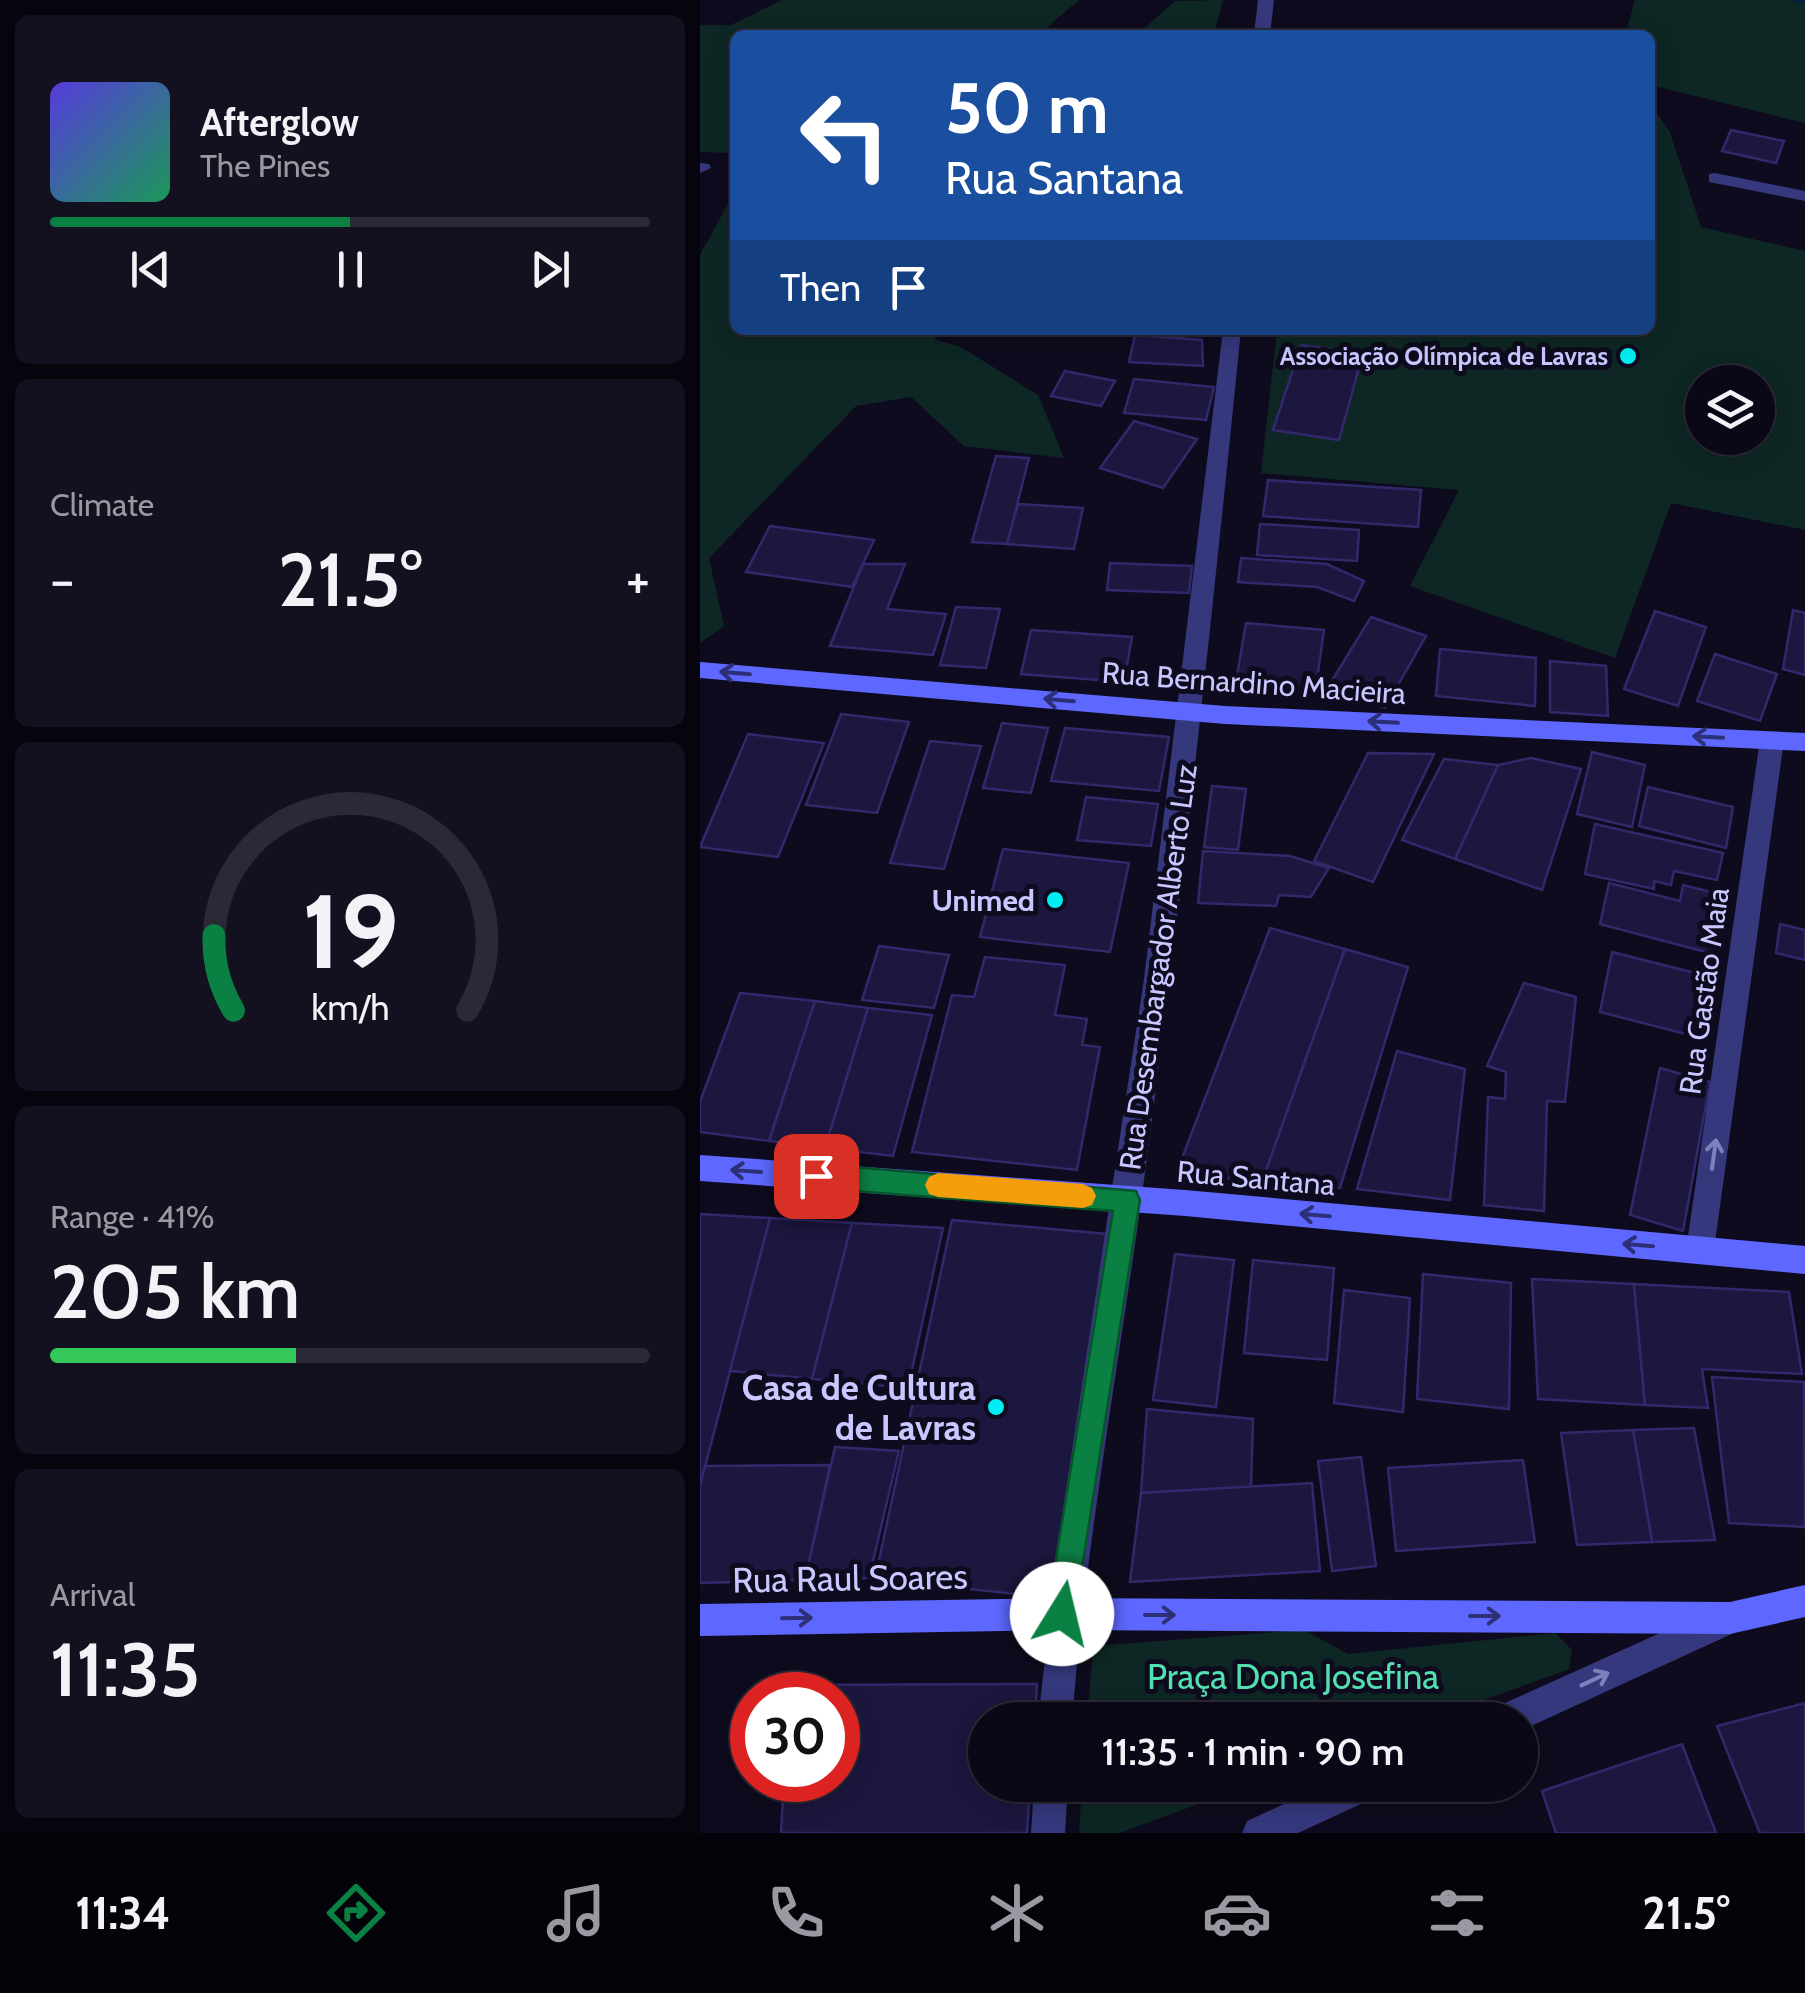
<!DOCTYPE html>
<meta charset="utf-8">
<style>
:root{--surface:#0a0816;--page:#13111f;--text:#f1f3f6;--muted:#999aa1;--line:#2a2935;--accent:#0b8043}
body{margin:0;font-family:Cabin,sans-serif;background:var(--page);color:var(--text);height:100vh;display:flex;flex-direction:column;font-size:38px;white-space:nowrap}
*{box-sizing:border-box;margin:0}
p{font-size:32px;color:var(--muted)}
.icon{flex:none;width:55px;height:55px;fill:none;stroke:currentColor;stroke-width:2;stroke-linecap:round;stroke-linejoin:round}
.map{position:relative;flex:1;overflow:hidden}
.details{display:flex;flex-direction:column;gap:15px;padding:15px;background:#06040c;width:700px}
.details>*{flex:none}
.banner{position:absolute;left:30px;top:30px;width:925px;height:305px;border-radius:15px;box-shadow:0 5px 25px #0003,0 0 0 2px var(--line);background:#1a4fa0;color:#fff;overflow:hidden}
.controls{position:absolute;left:985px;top:365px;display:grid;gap:20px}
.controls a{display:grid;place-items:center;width:90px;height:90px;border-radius:50%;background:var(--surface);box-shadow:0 5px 25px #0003,0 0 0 2px var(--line);font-size:50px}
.speed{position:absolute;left:30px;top:1672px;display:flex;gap:20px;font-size:50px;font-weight:700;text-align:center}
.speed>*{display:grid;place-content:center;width:130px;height:130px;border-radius:50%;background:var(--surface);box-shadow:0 5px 25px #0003,0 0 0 2px var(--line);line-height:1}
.speed .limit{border:15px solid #d22;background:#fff;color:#111}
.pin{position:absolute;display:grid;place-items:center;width:85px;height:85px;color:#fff;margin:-42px;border-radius:20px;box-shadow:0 5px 15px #0006}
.me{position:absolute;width:110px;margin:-55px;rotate:9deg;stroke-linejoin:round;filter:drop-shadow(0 0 8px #0008)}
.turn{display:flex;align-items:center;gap:35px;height:210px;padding:0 50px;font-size:45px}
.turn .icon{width:130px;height:130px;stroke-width:2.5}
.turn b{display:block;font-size:70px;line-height:85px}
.then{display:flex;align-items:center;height:95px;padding:0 50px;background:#0003;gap:20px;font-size:38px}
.big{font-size:75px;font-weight:600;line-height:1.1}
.details .card{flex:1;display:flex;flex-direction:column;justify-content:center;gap:15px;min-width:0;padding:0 35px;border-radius:15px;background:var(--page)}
.details .dial{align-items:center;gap:0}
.dial svg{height:260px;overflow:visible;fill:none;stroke:var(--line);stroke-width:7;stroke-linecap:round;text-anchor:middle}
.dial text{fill:var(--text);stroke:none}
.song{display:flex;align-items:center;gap:30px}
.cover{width:120px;height:120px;border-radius:15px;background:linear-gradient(135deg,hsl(250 70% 55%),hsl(150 70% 35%))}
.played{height:10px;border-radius:5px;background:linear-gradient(90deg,var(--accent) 50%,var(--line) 50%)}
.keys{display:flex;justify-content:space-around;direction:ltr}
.heat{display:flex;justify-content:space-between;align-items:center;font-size:55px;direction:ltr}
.charge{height:15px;border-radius:8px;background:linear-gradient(90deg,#34c759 41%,var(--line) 0)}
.trip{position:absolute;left:268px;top:1702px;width:570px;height:100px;border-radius:50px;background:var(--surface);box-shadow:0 5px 25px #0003,0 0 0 2px var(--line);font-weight:600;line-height:100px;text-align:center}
.menu{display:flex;height:160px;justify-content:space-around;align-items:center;background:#040309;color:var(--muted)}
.menu .icon{width:70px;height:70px}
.menu .current{color:var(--accent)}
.menu b{font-size:45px;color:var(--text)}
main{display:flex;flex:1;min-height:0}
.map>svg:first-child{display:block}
.green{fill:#0e2724;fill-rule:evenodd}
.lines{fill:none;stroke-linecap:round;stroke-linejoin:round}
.stream{fill:#081e3a;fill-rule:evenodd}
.building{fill:#1c173e;stroke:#31296b;stroke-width:2.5}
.street{fill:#35387d;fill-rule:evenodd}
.secondary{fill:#5e67ff;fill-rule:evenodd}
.oneway{stroke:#2d3077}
.oneway2{stroke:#7f80be}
.route{fill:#0b8043;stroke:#07532c;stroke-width:2.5}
.slow{fill:#f59e0b}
.poi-dot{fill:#00edf2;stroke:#0d0b1d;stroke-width:4}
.labels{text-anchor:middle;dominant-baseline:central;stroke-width:10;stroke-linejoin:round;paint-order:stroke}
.far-poi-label{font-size:25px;font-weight:bold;fill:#c9c7ff;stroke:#0d0b1d;text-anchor:end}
.street-label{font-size:30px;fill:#c9c7ff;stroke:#0d0b1d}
.poi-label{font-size:30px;font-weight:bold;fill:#c9c7ff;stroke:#0d0b1d;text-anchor:end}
.near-poi-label{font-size:35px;font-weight:bold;fill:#c9c7ff;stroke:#0d0b1d;text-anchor:end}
.near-street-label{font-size:35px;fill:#c9c7ff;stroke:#0d0b1d}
.near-park-label{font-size:35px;fill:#53e0b1;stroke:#0d0b1d}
</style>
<main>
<section class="details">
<div class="card">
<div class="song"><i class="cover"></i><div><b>Afterglow</b><p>The Pines</p></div></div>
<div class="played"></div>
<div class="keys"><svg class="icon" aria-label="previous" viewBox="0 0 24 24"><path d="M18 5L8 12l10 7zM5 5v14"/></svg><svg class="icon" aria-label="pause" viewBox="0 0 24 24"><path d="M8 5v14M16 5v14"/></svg><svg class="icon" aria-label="next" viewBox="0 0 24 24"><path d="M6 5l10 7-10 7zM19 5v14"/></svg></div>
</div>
<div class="card"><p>Climate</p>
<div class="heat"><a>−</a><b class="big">21.5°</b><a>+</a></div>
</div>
<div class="card dial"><svg viewBox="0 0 100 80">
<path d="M14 69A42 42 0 1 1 86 69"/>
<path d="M14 69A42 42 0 0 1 8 46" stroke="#0b8043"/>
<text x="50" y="56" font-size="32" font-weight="700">19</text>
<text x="50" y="72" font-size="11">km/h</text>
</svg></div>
<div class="card"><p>Range · 41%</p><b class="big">205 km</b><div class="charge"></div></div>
<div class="card"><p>Arrival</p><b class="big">11:35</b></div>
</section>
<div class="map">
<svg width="1105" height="1833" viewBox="0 0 1105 1833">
<rect width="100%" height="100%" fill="#0d0b1d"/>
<!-- green -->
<g class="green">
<polygon points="82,0 379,0 338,35 35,35 35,153 0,152 0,25 31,25"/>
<polygon points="523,0 514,35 437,35 475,1"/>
<polygon points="935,0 1105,0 1105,123 950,85 950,35 925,35"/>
<path d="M950,103l20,29 31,95 104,24v279l-134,-27 -56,155 -205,-72 49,-96 -198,-17 16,-143h373zM1002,382h56v56h-56z"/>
<polygon points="35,191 35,330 244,330 234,339 261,347 338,395 364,458 264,446 211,397 156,406 9,558 24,626 0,643 0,255"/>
<polygon points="604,1630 648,1654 855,1633 872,1650 869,1669 729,1720 387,1720 393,1646"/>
<polygon points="382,1785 551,1785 419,1833 379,1833"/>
</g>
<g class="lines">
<!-- stream -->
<polygon class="stream" points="1093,0 1105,0 1105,3 1094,2"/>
</g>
<!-- building -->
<g class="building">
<polygon points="1031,130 1084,141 1076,163 1022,151"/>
<polygon points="435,335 502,340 503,366 429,362"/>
<polygon points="601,345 663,353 639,440 573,430"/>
<polygon points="365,371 415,381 401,406 351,396"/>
<polygon points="434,379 514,387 506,420 424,413"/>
<polygon points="434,421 497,439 463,488 400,468"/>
<polygon points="296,456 329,458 307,544 272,542"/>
<polygon points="568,480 721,490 718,527 563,516"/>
<polygon points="318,504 383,508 374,549 307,544"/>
<polygon points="560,524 659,530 657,561 557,555"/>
<polygon points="70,526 174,540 152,587 46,572"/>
<polygon points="541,558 627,564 664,581 654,601 617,587 538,582"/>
<polygon points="410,563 492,566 489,593 407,590"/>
<polygon points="163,564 205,564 187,609 246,614 233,655 130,646"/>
<polygon points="256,607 300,609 286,668 240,665"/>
<polygon points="1093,610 1105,613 1105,675 1083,669"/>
<polygon points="955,611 1006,627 978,706 924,689"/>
<polygon points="671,617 726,636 685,708 628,687"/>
<polygon points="546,623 624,630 615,695 535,687"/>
<polygon points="331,630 432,637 424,682 321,674"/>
<polygon points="740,649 836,658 835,706 736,696"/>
<polygon points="1015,654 1077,674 1060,721 997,701"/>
<polygon points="850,661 906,666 908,716 850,712"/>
<polygon points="141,714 209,722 177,813 106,805"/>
<polygon points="302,723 348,728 331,793 283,788"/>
<polygon points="365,728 469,737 459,791 351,781"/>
<polygon points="48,734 124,743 78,857 0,847"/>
<polygon points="230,741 281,746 244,869 190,863"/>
<polygon points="892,752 945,765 932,827 877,814"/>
<polygon points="668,753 734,754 673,882 614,861"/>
<polygon points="831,758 881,769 842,890 755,859 798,765"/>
<polygon points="744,759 798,765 755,859 702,840"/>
<polygon points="512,786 546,789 538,850 504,847"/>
<polygon points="948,787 1033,807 1026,848 939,826"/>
<polygon points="386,797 458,804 451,846 377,840"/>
<polygon points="895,824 1023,853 1017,880 974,871 971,885 954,881 954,889 885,874"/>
<polygon points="303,849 429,863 410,952 280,937"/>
<polygon points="503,851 590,856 629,868 611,897 579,895 576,906 498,903"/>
<polygon points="909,883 980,901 983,885 1023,895 1013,954 900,924"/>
<polygon points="1080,924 1105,930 1105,960 1076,953"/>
<polygon points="570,928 645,949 562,1182 476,1174"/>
<polygon points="179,946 249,955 234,1008 162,1000"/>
<polygon points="645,949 708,967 640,1188 562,1182"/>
<polygon points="912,952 1011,977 1001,1038 900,1012"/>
<polygon points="285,957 365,965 355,1015 387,1019 382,1045 400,1047 377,1170 212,1152 252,995 274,997"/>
<polygon points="824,983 876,997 865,1102 847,1101 844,1211 784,1205 788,1097 805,1099 806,1072 787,1066"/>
<polygon points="40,993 115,1001 69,1141 0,1132 0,1102"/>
<polygon points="115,1001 168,1008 125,1148 69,1141"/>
<polygon points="168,1008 232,1015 193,1156 125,1148"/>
<polygon points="697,1051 765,1069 750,1200 657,1189"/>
<polygon points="960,1068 1010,1082 983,1231 930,1215"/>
<polygon points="0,1214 70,1218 0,1486"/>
<polygon points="70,1218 152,1223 112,1379 30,1371"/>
<polygon points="252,1220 407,1234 352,1598 175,1579"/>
<polygon points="152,1223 243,1228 208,1388 112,1379"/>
<polygon points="475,1254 534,1260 516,1407 453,1400"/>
<polygon points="553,1260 634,1268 627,1360 544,1353"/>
<polygon points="723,1274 811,1283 809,1409 717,1399"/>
<polygon points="832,1279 934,1284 945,1405 838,1399"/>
<polygon points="934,1284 1089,1292 1102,1374 1002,1369 1008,1408 945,1405"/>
<polygon points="644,1290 710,1298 703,1412 634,1403"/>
<polygon points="1012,1377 1104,1382 1105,1527 1029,1523"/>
<polygon points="447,1409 553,1419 551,1487 441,1493"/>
<polygon points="994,1428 1015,1540 952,1542 933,1430"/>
<polygon points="933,1430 952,1542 877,1545 861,1433"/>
<polygon points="135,1447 199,1451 169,1578 105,1580"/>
<polygon points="661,1457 676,1566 632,1571 618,1461"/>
<polygon points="823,1460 835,1542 696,1551 688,1468"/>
<polygon points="130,1465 105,1580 0,1583 0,1486 5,1466"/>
<polygon points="612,1483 620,1571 430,1582 441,1493"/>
<polygon points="337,1684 335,1720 285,1720 285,1785 330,1785 327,1833 81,1833 84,1780 138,1780 138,1695 89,1695 90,1685"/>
<polygon points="1105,1703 1105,1833 1060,1833 1017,1726"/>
<polygon points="982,1744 1016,1833 856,1833 842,1791"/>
</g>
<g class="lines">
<!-- street -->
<g class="street">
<polygon points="558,0 574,0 570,35 554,35"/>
<polygon points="0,163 9,164 11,168 0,173"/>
<polygon points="1015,173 1105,191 1105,201 1009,182 1009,174"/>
<path d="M523,330h18c-29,289 -60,577 -99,865 -24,175 -56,349 -70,525h-34l23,-198 83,-543z"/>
<polygon points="1072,731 1084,740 1014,1250 1010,1260 1000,1264 990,1260 986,1250 1060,740"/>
<polygon points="1024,1604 1036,1608 1040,1620 1036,1632 820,1731 820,1720 789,1720 794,1708"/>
<polygon points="334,1785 368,1785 365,1833 331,1833"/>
<polygon points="625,1785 681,1785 676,1797 598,1833 542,1833 547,1821"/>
</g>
<!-- secondary -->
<g class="secondary">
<polygon points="0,662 525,706 1105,733 1105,751 525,724 0,678"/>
<polygon points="0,1155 485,1190 1105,1246 1105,1274 485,1216 0,1181"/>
<polygon points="1105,1585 1105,1617 1030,1634 362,1630 0,1636 0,1604 362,1598 1030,1602"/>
</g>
</g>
<!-- one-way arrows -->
<defs><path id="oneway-shaft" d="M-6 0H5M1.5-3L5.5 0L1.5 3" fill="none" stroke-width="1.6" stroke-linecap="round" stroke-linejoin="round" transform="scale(2.5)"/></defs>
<g class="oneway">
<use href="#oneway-shaft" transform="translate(35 673) rotate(-175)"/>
<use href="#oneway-shaft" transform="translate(359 700) rotate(-175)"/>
<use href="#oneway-shaft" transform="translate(683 722) rotate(-177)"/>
<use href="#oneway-shaft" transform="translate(1008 737) rotate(-177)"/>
<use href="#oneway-shaft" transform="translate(46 1171) rotate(-176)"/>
<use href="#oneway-shaft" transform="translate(615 1215) rotate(-175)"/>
<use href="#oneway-shaft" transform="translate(938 1245) rotate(-175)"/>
<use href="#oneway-shaft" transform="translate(460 1615)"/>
<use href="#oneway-shaft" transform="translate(785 1616)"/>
<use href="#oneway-shaft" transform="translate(97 1618) rotate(-1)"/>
</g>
<g class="oneway2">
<use href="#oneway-shaft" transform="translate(1014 1154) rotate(-82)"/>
<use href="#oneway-shaft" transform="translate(895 1679) rotate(-25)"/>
</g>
<!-- route -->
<polygon class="route" points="116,1164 436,1191 440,1200 373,1625 362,1629 352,1625 347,1614 413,1211 116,1188 108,1185 104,1176 108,1168"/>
<!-- slow -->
<polygon class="slow" points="238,1173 383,1184 392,1188 396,1196 392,1205 383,1208 238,1197 229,1194 225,1185 229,1177"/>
<!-- markers -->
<g class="poi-dot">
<circle cx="928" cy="356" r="10"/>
<circle cx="355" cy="900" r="10"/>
<circle cx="296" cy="1407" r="10"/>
</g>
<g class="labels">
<!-- far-poi labels -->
<g class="far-poi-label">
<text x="908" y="356">Associação Olímpica de Lavras</text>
</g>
<!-- street labels -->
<g class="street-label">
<text transform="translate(554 683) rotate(4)">Rua Bernardino Macieira</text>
<text transform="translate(458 967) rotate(-82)">Rua Desembargador Alberto Luz</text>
<text transform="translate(1004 991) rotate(-82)">Rua Gastão Maia</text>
<text transform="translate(556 1178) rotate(5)">Rua Santana</text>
</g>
<!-- poi labels -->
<g class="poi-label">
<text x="335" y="900">Unimed</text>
</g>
<!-- near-poi labels -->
<g class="near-poi-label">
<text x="276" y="1387">Casa de Cultura<tspan x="276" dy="40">de Lavras</tspan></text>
</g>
<!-- near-street labels -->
<g class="near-street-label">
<text transform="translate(150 1578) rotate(-1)">Rua Raul Soares</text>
</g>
<!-- near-park labels -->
<g class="near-park-label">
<text x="593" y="1676">Praça Dona Josefina</text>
</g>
</g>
</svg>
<div class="controls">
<a><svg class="icon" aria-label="layers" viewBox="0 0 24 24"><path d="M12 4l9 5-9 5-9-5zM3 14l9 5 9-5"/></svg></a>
</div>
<div class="speed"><div class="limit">30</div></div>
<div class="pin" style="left:116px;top:1176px;background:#d93025"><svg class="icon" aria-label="arrive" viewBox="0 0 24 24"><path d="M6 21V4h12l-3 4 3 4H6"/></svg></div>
<svg class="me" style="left:362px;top:1614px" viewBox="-20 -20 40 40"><circle r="19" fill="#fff"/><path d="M0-13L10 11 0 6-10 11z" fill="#0b8043"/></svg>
<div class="trip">11:35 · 1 min · 90 m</div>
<div class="banner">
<div class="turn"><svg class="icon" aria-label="left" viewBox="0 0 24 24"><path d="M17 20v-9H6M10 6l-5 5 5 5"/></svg><div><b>50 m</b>Rua Santana</div></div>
<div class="then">Then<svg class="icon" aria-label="arrive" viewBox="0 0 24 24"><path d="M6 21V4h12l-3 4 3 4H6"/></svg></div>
</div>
</div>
</main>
<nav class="menu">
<b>11:34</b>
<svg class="icon current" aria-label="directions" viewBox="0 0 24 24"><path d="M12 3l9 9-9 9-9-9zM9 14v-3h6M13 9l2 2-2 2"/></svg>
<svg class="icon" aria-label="music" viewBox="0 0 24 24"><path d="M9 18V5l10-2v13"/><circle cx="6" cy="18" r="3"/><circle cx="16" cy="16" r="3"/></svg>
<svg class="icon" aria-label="phone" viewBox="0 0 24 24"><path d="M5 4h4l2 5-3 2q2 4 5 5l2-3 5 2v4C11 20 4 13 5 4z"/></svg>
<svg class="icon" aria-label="climate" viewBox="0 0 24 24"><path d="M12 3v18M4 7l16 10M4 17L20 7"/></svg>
<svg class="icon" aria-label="car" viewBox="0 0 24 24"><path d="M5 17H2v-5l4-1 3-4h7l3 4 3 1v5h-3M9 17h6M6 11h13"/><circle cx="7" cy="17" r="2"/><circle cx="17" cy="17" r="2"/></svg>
<svg class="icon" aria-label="filters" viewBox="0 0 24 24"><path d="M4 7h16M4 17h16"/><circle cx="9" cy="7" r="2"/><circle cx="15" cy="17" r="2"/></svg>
<b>21.5°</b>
</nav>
